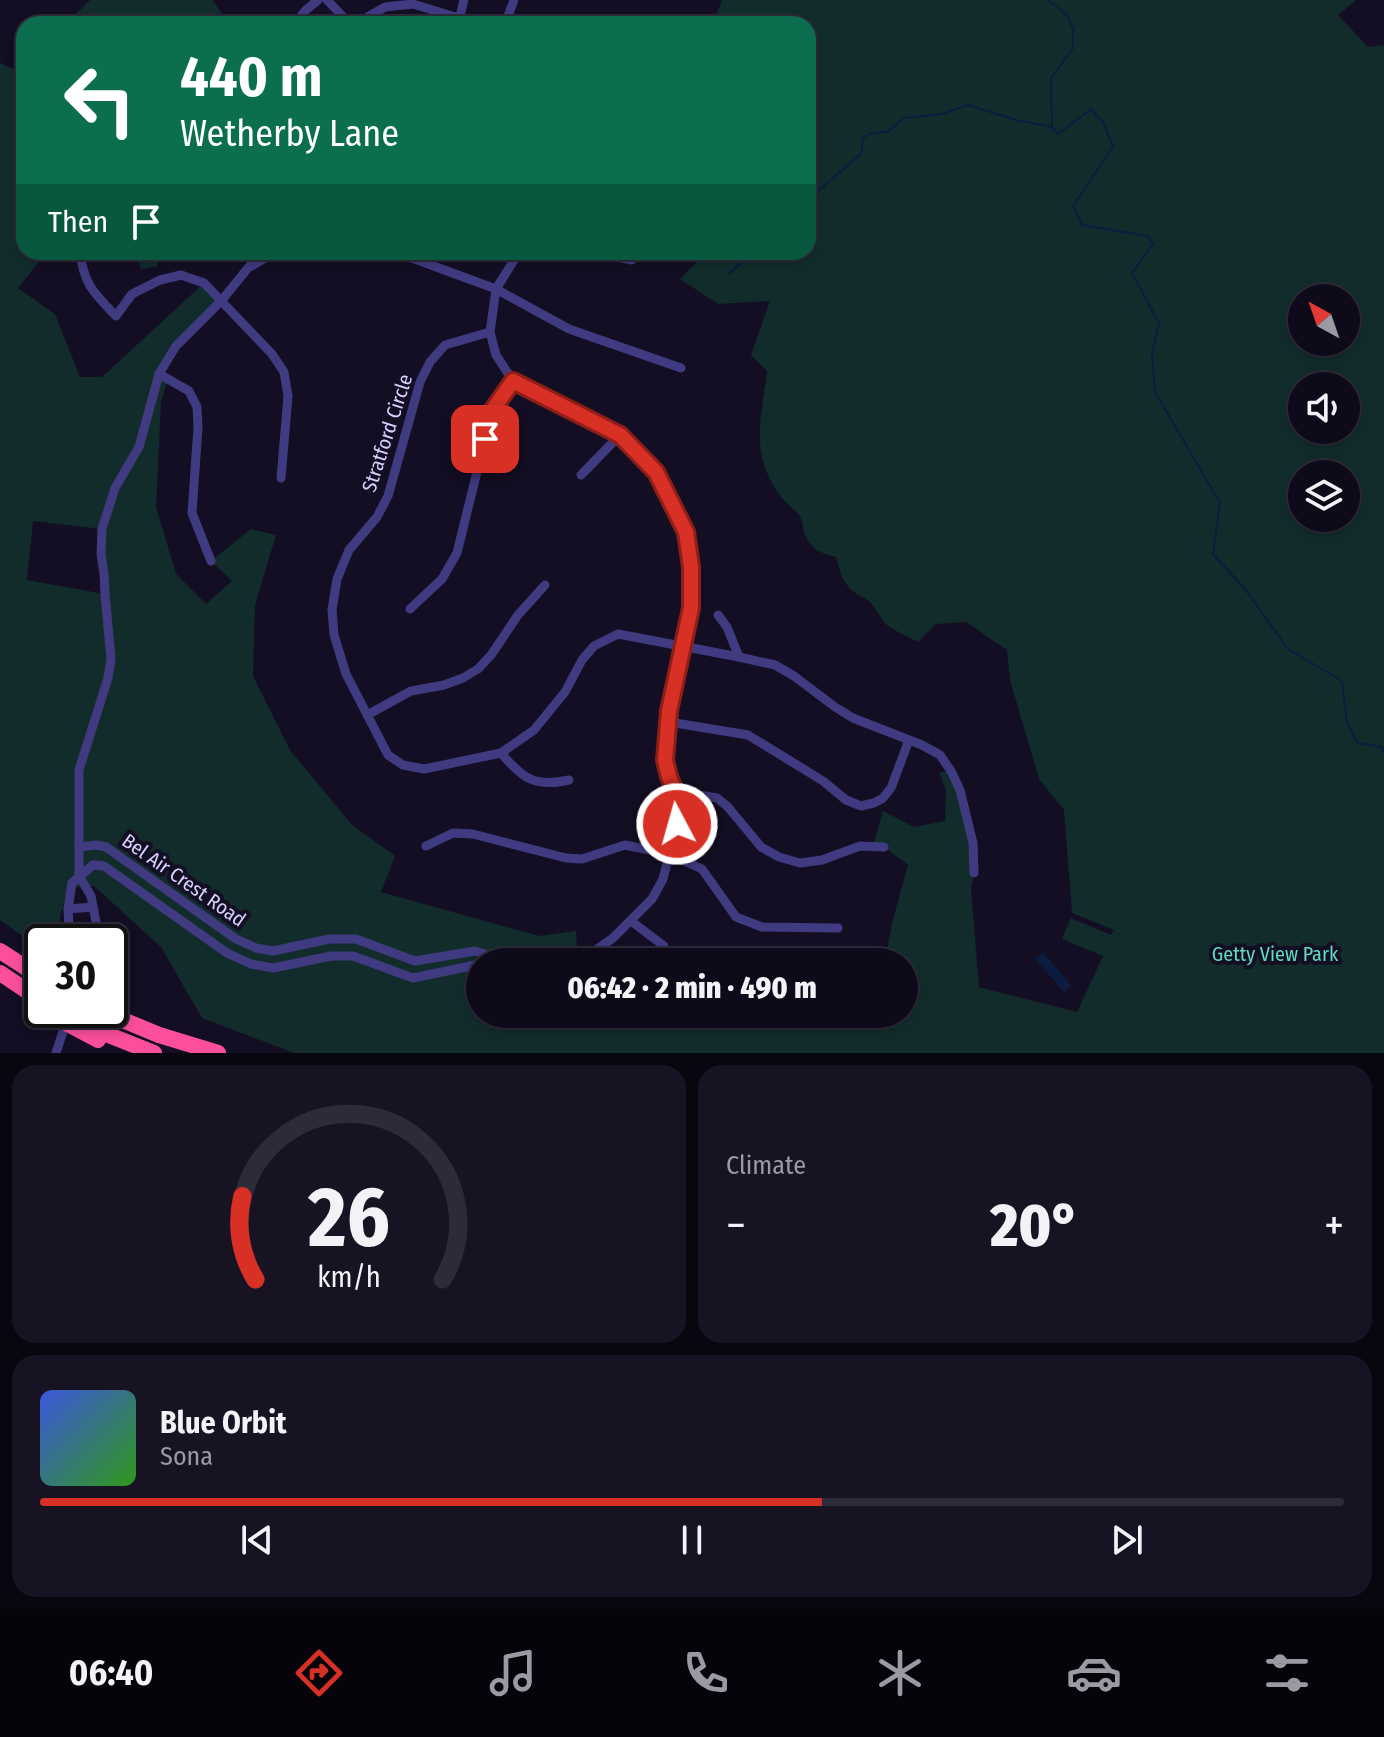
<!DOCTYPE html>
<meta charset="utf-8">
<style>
:root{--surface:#0e0a1a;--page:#171323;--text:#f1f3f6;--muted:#9b9aa2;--line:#2e2b39;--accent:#d93025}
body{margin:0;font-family:"Fira Sans Condensed",sans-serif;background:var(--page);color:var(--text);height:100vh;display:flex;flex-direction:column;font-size:30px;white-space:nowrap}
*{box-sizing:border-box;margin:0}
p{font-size:26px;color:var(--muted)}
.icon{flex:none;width:44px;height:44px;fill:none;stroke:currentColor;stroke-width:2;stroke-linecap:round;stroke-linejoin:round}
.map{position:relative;height:1053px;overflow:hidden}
.sheet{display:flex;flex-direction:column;gap:12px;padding:12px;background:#08060e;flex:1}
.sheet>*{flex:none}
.hud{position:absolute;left:16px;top:16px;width:800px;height:244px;border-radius:24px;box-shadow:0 4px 12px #0003,0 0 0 2px var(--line);background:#0b6e4f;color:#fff;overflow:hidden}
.needle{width:52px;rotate:320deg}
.buttons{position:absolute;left:1288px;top:284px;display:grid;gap:16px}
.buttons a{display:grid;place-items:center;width:72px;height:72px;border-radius:50%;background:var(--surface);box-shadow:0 4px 12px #0003,0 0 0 2px var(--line);font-size:40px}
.speed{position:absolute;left:24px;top:924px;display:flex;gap:16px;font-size:40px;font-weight:700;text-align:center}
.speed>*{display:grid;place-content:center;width:104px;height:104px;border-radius:50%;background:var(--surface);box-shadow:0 4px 12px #0003,0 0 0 2px var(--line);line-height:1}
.speed .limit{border:4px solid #111;border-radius:12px;background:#fff;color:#111}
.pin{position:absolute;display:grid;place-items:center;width:68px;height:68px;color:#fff;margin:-34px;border-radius:16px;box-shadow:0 4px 12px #0006}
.me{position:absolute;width:88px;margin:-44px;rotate:354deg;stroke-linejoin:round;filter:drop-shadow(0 0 6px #0008)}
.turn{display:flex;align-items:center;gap:28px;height:168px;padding:0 32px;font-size:36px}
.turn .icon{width:104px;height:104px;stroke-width:2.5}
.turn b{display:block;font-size:56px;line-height:68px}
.then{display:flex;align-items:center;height:76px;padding:0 32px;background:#0003;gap:16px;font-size:30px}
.big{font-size:60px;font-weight:800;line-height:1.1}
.sheet .tile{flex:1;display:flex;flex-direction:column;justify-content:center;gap:12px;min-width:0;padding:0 28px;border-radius:24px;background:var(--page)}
.sheet .dial{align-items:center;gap:0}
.dial svg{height:208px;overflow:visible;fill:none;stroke:var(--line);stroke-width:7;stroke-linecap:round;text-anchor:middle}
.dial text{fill:var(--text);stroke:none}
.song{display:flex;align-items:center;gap:24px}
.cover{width:96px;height:96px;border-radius:12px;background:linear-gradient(135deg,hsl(230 70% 55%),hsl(110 70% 35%))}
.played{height:8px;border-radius:4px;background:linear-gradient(90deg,var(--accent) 60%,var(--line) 60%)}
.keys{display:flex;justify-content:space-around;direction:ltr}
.heat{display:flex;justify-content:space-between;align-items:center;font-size:44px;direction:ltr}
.sheet .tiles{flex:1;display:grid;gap:12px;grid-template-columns:1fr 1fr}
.tile:last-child{grid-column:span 2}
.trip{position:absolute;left:466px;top:948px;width:452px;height:80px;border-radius:40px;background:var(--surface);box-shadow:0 4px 12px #0003,0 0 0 2px var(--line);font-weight:800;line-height:80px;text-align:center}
.menu{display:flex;height:128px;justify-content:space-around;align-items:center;background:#06040a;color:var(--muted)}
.menu .icon{width:56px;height:56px}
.menu .active{color:var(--accent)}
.menu b{font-size:36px;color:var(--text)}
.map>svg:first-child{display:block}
.green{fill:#122c2c;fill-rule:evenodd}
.water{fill:#0b1c3f}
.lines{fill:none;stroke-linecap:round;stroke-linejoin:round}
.stream{stroke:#0b1c3f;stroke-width:2}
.minor{stroke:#403b81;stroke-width:9}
.motorway{stroke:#fb4f9c;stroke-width:16}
.motorway-bridge{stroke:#fb4f9c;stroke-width:16}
.route-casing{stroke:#8d1f18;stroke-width:20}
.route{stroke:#d93025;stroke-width:14}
.labels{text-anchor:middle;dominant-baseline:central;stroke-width:8;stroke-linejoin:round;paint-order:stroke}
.street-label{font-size:20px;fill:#d8d1fe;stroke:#130e23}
.park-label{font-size:20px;fill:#5fdcc1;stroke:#130e23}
</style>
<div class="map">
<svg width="1384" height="1053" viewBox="0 0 1384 1053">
<rect width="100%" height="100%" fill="#130e23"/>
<!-- green -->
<g class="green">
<polygon points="90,0 212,0 222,13 224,24 66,24"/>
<path d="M722,0h634l-18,15 30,32 16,-2v1008h-1090l-92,-35 -41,-71 -67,-61 -25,2 -9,28 1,26h-19v8l-42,-30v-857l19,8 5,-4v185h11l3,11 -20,25 37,26 25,63h22l102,-94 18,17 -46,46 -17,27 9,6 -7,23 -5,105 20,67 30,30 26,-23 -21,-20 40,-32 25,6 -21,70 -2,71 37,74 62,75 43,31 -14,36 158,44 37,-5 2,31h-98v52h181l14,5 18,-5h211v-52h-19l7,-39 16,-58 -24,-18 -11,-1 10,-35 31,16 31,-6 1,-31 -7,-18 12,-1 9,19 14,83 -3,16 8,98 98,25 26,-56 -41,-17 9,-21 40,17 3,-5 -42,-17 -8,-103 -25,-31 -29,-99 -3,-30 -41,-28 -30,2 -18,18c-7,-4 -30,-14 -33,-19 -5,-7 -10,-15 -15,-21 -6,-6 -5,-3 -11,-7 -15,-8 -19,-22 -23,-38 -16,-4 -26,-8 -32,-25 -2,-6 -1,-12 -5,-17 -5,-7 -13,-11 -18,-18 -32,-44 -20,-76 -14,-126l-16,-16 19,-54 -52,3 -38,-25 27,-27h101v-228h-110l17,-6zM1302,298h44v44h-44zM1302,386h44v44h-44zM1302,474h44v44h-44zM33,521l69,8 2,65 -77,-14z"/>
<polygon points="135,252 156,252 158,266 141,269"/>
</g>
<!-- water -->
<polygon class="water" points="1043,952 1072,986 1064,992 1035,959"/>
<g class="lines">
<!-- stream -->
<g class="stream">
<polyline points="1048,0 1067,15 1073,29 1073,48 1051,78 1052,127 1058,134 1091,109 1103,122 1113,146 1073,206 1082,225 1148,236 1153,244 1132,273 1159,323 1152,353 1155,392 1220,503 1213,554 1245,589 1288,649 1342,681 1347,724 1358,743 1382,747 1384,753"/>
<polyline points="808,207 819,190 861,154 863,138 870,134 889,131 904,118 941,114 968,105 1016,120 1052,127"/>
<polyline points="729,273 755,252"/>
</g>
<!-- minor -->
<g class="minor">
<polyline points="327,0 350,24"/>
<polyline points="294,24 306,10 318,0"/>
<polyline points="356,24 385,7 413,4 478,24"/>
<polyline points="458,24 464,0"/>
<polyline points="505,24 514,0"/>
<path d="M80,252c4,33 14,41 36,64l16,-22 28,-14 21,-5 23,8 68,71 12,18 4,24 -7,82"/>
<polyline points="377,252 412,258 496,289 569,329 681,368"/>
<polyline points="519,252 496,289 490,332 496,355 513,381 620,435 656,472 686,532 691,567 691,608 669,711 665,760 669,777 675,791 677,824 663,879 652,899 613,938 596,950 568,962"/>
<polyline points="594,252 632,260"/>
<polyline points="252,266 275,252"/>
<polyline points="490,332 445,345 430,362 420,382 388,496 377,517 349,550 337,579 332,610 334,635 346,674 388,755 403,765 424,769 501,753 534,730 565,692 582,660 594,646 618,634 739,657 775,665 794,676 835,707 853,718 922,745 940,755 951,771 960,790 973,843 974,873"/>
<polyline points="159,374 189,391 197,407 198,427 192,513 211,561"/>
<polyline points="581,475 620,435"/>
<polyline points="410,609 442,579 457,553 492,411 513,381"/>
<polyline points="718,615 727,627 739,657"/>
<polyline points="367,715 411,691 444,685 463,678 478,669 491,655 518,615 545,585"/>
<polyline points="669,722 748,735 823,781 846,800 861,806 874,803 883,798 891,788 909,740"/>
<path d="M501,753c21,25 34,35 68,27"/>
<polyline points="675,791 717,798 728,807 761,847 779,857 800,863 822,860 860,846 884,847"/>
<polyline points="426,846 453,833 473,834 566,858 582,859 625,845 669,854 702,869 736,917 762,927 838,928"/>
<polyline points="79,847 97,845 106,847 236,939 256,948 273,951 329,939 356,939 415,961 475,951 501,959 525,962"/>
<polyline points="68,909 93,907"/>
<polyline points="631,921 664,946"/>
<polyline points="70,942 68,909 72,883 93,865 104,866 227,953 251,964 273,968 331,956 353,956 413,978 480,964"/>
<polyline points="95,942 96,922 91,896 79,876 79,770 108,678 111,659 105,594 104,574 101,554 102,529 115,488 139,447 159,374 176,346 222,300 261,252"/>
<polyline points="56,1053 70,1010"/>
</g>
<!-- motorway -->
<g class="motorway">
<polyline points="0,951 42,978"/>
<polyline points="0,973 42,1001"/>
<polyline points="99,1010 159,1035 218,1053"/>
<polyline points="101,1032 154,1053"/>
</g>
<!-- motorway-bridge -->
<polyline class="motorway-bridge" points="32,1005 98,1040"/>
</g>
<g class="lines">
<defs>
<polyline id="route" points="485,439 492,411 513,381 620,435 656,472 686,532 691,567 691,608 669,711 665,760 669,777 675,791 677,824"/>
</defs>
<!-- route casing -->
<use href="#route" class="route-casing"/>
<!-- route -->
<use href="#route" class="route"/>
</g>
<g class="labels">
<!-- street labels -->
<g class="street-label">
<text transform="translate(387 433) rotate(-72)">Stratford Circle</text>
<text transform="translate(184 880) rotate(35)">Bel Air Crest Road</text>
</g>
<!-- park labels -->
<g class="park-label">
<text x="1275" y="954">Getty View Park</text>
</g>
</g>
</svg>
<div class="buttons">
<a><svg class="needle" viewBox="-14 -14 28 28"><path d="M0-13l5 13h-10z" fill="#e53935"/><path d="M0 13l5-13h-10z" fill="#9b9aa2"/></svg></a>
<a><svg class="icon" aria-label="sound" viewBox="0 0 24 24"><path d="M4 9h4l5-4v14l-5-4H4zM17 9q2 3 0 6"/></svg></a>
<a><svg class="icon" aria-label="layers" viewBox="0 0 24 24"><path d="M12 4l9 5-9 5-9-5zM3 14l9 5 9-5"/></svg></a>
</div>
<div class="speed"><div class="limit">30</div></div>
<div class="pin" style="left:485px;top:439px;background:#d93025"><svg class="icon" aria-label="arrive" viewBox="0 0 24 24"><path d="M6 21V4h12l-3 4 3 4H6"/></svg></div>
<svg class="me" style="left:677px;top:824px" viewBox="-20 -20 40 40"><circle r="17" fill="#d93025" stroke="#fff" stroke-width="3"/><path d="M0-11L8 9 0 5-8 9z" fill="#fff"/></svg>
<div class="trip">06:42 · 2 min · 490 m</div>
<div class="hud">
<div class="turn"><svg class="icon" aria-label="left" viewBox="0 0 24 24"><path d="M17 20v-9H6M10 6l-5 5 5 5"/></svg><div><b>440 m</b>Wetherby Lane</div></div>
<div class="then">Then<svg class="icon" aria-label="arrive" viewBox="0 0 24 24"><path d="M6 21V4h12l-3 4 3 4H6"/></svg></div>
</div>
</div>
<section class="sheet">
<div class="tiles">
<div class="tile dial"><svg viewBox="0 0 100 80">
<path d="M14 69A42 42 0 1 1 86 69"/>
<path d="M14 69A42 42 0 0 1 9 37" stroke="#d93025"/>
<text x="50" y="56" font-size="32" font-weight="700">26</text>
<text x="50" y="72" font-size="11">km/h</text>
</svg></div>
<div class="tile"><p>Climate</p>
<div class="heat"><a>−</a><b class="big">20°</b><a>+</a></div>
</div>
<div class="tile">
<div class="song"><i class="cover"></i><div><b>Blue Orbit</b><p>Sona</p></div></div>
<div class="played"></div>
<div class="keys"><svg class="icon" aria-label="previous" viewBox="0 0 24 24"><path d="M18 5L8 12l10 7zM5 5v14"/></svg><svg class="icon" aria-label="pause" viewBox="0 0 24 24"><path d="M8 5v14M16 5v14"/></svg><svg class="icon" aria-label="next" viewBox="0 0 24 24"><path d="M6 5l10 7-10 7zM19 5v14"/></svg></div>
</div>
</div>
</section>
<nav class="menu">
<b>06:40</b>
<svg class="icon active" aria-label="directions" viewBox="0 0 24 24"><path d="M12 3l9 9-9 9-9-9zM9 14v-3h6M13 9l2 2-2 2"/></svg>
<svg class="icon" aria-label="music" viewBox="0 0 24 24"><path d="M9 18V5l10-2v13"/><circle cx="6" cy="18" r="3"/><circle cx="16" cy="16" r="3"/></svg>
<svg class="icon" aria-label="phone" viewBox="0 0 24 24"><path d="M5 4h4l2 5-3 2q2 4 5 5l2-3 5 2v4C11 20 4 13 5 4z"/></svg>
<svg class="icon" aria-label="climate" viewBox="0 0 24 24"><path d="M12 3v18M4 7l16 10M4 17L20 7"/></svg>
<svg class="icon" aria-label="car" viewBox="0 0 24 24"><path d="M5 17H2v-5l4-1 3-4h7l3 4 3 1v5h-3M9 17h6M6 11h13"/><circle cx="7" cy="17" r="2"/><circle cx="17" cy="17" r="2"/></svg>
<svg class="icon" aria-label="filters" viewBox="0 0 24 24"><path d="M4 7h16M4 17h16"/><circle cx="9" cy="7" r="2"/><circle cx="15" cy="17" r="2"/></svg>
</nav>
